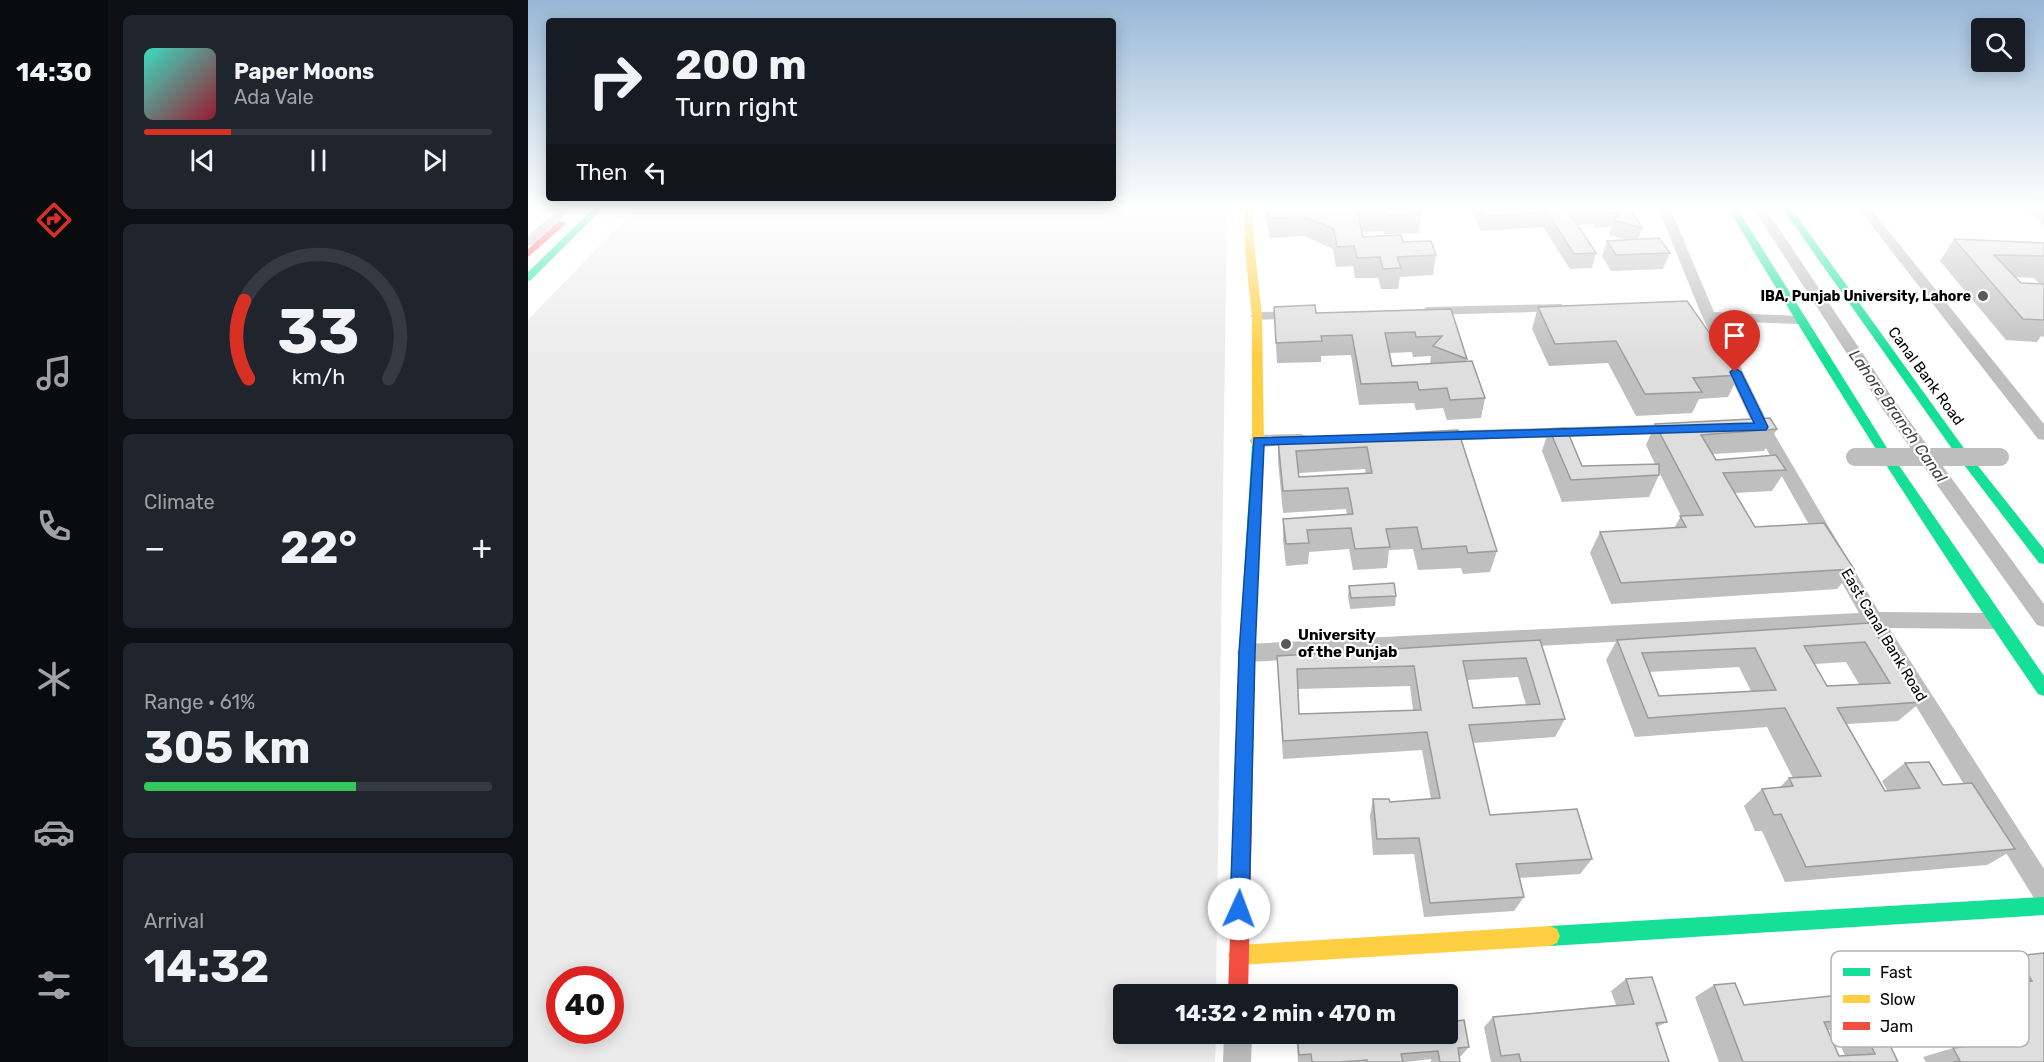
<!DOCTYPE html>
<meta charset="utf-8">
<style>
:root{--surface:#171b24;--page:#20242c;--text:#f1f3f6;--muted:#9ea1a6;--line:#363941;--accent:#d93025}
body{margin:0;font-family:Rubik,sans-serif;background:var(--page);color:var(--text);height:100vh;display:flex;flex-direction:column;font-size:22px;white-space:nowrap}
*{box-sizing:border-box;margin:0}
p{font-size:20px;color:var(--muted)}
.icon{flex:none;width:33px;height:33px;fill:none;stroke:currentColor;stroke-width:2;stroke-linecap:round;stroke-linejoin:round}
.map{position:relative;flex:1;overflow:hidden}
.details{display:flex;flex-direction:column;gap:15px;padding:15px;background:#0d0f14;width:420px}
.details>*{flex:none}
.hud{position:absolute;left:18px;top:18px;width:570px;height:183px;border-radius:6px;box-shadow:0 3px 15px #0003;background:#171b24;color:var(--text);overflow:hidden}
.buttons{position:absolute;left:1443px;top:18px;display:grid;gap:12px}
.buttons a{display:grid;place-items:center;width:54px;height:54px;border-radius:6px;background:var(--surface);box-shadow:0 3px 15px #0003;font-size:30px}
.speed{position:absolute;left:18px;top:966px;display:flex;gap:12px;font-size:30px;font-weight:700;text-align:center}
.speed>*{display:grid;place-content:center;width:78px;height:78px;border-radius:50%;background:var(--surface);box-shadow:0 3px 15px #0003;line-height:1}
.speed .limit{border:9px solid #d22;background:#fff;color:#111}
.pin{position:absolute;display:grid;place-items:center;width:51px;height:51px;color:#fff;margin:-62px -26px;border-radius:50% 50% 50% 0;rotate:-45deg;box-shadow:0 0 6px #0007}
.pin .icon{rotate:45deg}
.me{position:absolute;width:66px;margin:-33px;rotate:2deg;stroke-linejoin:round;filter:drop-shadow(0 0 4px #0008)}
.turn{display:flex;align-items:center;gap:21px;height:126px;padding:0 30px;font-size:27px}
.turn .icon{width:78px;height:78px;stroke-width:2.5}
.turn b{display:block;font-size:42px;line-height:51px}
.then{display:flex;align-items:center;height:57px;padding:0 30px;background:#0003;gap:12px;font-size:22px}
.big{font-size:45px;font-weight:700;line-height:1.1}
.details .card{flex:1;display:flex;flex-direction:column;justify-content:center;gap:9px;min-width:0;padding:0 21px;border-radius:9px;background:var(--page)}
.details .dial{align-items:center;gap:0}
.dial svg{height:156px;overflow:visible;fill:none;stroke:var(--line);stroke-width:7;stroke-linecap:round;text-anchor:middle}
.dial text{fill:var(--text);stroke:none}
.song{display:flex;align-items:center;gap:18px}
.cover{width:72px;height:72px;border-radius:9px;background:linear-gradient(135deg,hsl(170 70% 55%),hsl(350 70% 35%))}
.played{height:6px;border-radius:3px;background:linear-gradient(90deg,var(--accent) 25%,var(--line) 25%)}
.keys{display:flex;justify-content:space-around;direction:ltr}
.heat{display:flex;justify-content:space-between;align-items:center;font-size:33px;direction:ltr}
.charge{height:9px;border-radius:4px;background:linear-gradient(90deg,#34c759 61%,var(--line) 0)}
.trip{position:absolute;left:585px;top:984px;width:345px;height:60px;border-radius:6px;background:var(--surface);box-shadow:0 3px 15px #0003;font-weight:700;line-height:60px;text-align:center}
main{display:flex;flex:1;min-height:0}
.menu{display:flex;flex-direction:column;width:108px;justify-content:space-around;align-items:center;background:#090b0e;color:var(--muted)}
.menu .icon{width:42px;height:42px}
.menu .on{color:var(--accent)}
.menu b{font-size:27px;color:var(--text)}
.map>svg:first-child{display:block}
.green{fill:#ebebeb;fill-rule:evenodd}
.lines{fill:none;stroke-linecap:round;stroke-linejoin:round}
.canal{fill:#bdbdbd;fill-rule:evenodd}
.street{fill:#bebebe;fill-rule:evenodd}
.fast{fill:#16e098;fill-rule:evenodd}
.slow{fill:#ffcf43;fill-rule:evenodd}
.jam{fill:#f24e42;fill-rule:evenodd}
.street-bridge{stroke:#bebebe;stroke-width:18}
.wall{fill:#bfbfbf;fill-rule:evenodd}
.building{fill:#dedede;stroke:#9b9b9b;stroke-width:1.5;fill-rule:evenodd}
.route{fill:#1a73e8;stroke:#114b97;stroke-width:1.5}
.poi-dot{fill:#595959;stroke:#fff;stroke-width:2}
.labels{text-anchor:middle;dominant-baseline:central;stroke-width:4.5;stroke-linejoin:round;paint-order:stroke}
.far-poi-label{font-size:14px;font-weight:bold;fill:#000;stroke:#fff;text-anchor:end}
.street-label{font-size:15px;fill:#000;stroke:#fff}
.poi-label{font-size:15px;font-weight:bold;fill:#000;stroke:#fff;text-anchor:start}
.water-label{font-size:16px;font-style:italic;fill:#424242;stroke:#fff}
.key{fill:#fff;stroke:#b2b2b2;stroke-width:1.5}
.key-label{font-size:16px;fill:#000}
</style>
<main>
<nav class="menu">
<b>14:30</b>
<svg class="icon on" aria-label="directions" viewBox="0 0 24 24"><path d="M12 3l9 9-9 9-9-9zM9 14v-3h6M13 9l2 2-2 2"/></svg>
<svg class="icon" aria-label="music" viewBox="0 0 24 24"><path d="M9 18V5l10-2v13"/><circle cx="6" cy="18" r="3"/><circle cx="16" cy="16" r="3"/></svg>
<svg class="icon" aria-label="phone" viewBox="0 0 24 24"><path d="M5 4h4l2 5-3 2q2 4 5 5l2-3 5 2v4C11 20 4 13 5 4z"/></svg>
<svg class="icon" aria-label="climate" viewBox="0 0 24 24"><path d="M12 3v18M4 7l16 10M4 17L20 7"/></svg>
<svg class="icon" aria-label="car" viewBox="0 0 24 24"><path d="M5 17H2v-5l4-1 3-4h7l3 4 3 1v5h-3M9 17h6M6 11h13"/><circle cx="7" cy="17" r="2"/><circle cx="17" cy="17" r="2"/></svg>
<svg class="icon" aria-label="filters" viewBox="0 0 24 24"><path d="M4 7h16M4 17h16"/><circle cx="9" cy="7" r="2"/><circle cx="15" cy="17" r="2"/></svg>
</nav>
<section class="details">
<div class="card">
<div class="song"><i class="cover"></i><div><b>Paper Moons</b><p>Ada Vale</p></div></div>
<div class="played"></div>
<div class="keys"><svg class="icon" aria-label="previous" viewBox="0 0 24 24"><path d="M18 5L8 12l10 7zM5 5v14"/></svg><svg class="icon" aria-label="pause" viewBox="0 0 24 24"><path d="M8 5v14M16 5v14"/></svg><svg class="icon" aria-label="next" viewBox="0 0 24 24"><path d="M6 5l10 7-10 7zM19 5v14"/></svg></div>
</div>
<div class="card dial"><svg viewBox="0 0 100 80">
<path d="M14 69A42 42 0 1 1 86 69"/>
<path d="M14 69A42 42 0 0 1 12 29" stroke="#d93025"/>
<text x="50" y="56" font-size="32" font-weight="700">33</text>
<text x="50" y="72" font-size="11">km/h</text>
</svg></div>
<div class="card"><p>Climate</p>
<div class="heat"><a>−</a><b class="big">22°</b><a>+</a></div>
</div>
<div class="card"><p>Range · 61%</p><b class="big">305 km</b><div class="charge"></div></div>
<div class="card"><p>Arrival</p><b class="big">14:32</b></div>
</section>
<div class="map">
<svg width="1516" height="1062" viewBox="0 0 1516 1062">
<rect width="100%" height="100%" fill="#fff"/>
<!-- green -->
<path class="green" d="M108,208h591l-11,786h-92v40h92l-1,28h-687v-742zM32,980h50v50h-50z"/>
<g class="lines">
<!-- canal -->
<polygon class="canal" points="1225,208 1237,208 1366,400 1516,604 1516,627 1509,625 1354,408"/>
<!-- street -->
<g class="street">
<polygon points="32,208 45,208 4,245 0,246 0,236"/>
<polygon points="1130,208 1142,208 1186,312 1270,316 1277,320 1270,324 1190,321 1242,427 1351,612 1467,613 1474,615 1477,621 1474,627 1467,629 1361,628 1516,869 1516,903 1507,900 1340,628 719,662 712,659 709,653 712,647 719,644 1331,613 1226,427 1174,316"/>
<polygon points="1330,208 1342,208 1516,424 1516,440 1510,439"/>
<polygon points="1033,304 1040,308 1038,311 899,315 892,311 899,307"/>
<polygon points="769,311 776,315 774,318 729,320 722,316 729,312"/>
<polygon points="1148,424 1154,425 1156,429 1154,433 909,441 903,440 901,436 903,432 909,431"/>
<polygon points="773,434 779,436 781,440 779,444 730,447 724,445 722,441 724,437 730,435"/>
<polygon points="696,1034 724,1034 723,1062 695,1062"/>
</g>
<!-- fast -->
<g class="fast">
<polygon points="66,208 75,208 3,280 0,281 0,272"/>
<path d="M1200,208h9l150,240 157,228v20l-6,-2c-109,-158 -212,-321 -310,-486z"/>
<polygon points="1254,208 1263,208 1435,447 1516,549 1516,564 1511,563 1427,453"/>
<polygon points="730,441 736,445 727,653 724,819 721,825 715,828 709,825 706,819 711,653 724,445"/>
<polygon points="1516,897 1516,915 1022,946 1015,943 1012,936 1015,929 1022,926"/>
</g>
<!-- slow -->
<g class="slow">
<polygon points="717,208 725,208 727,252 734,316 736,445 730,449 724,445 724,316 717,252"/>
<polygon points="1022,926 1029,929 1032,936 1029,943 1022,946 710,965 703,962 700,955 703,948 710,945"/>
</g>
<!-- jam -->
<g class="jam">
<polygon points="31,221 39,223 0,257 0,249"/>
<polygon points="715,810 721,813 724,819 720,994 700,994 706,819 709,813"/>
</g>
<!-- street-bridge -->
<polyline class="street-bridge" points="1327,457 1472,457"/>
</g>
<!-- wall -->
<g class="wall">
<polygon points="736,208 891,208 893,213 891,233 856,234 855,231 834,232 835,237 875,242 908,255 905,275 872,277 870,289 853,289 850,278 827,278 825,266 808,267 805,249 777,236 742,238"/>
<polygon points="942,208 1102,208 1114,228 1110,239 1142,253 1135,269 1083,271 1074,256 1079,241 1099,240 1081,235 1083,227 1068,228 1066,224 1050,225 1068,253 1064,268 1042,269 1015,227 953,231"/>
<polygon points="1500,208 1516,208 1516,225 1499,209"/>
<path d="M1426,239l90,4v94l-3,-1 -4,6 -31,-2 -66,-79zM1487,277l19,1 6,6 -19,-1z"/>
<path d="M746,307l42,6 135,-4 16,50 -1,3 19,36 -4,20 -34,2 -4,-12 -27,2 -2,-7 -55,2 -8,-50 -30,1v6l-44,1zM884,352l1,5 18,-1 -1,8 -38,2 -3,-13z"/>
<polygon points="1010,307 1211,375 1200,397 1171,399 1164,413 1108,416 1080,363 1021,366 1004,329"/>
<polygon points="1127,424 1249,429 1236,451 1185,454 1188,460 1258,470 1244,491 1207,493 1227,527 1326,569 1309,589 1083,604 1062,553 1072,532 1146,528 1153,516 1131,472 1131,475 1121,497 1034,502 1014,451 1021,429 1054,466 1127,464 1118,445"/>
<path d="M930,430l39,121 -7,21 -27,2 -2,-6 -43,2 -5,-21 -24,1 -2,18 -34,2 -4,-21 -40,3 -1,12 -22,2 -3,-26v-21l64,-4 -1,-6 -63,4 -5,-52v-21zM837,469l1,5 -67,3v-4z"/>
<polygon points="821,586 868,596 867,606 822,609 820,596"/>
<path d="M1341,623l52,79 -23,19 -51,3 38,67 2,-1 -5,-9 23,-18 38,22 72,64 -28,16 -202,17 -23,-51h-7l-11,-25 18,-17 18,-2 9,-9h4l-26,-51 -132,10 -29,-77 11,-20zM1318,662l13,22 -32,2 -12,-22zM1211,667l12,24 -92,5 -10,-24z"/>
<path d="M1012,640l25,79 -10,18 -82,6 17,72 102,44 -12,15 -60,4 4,19 -10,14 -90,6 -10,-63 -41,1 -3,-39 3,-17 17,3 41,-3 -9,-49 -139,9 -5,-83 -1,-20zM990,677l8,28 -53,3 -6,-28zM882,686l3,24 -114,4 -2,-25z"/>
<path d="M1516,953v109h-118l-3,-5 30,-9 12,-1 -12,-24 -59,5 -3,-6 -10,4 17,36h-179l-24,-65 19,-12 30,20 140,-2 25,-10 86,-9 -9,-16 31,-12zM1300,1030h6l11,26h-6z"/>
<polygon points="1098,979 1139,1022 1129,1027 1141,1062 963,1062 956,1027 965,1017 1088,1005 1083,991"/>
<polygon points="768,1034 920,1034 941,1047 933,1056 931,1057 932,1062 903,1062 903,1059 878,1062 770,1062"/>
</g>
<!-- building -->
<g class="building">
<polygon points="740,208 891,208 893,213 858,215 857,211 829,212 835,237 873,235 875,242 903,241 908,255 869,257 873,268 855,269 852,257 829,258 826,246 809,247 806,229 777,217 742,218"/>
<polygon points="952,208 1038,208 1068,253 1046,254 1019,212 955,216"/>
<polygon points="1044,208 1102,208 1114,228 1086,220 1091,213 1073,213 1071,209 1052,211"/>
<polygon points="1131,238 1142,253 1088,255 1079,241"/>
<polygon points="1426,239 1516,243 1516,256 1466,255 1493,283 1516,284 1516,320 1495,319"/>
<polygon points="1159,301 1211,375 1165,378 1174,392 1117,394 1088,341 1027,344 1010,307"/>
<polygon points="787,305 788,313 923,309 939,359 905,346 914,336 888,337 887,332 857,333 864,366 944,361 957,398 922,400 919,388 891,390 889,382 833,384 824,335 793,336 794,341 748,343 746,307"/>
<polygon points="1242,418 1249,429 1173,435 1188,460 1248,455 1258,470 1195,473 1227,527 1296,523 1326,569 1093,583 1072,532 1158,527 1152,516 1175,515 1127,424"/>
<polygon points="1038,428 1054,466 1131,464 1131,475 1043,480 1021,429"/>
<path d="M930,430l39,121 -29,2 -2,-7 -44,3 -5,-22 -31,2 4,18 -35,2 -4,-21 -44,2 2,13 -23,1 -3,-25 70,-5 -5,-26 -65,3 -5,-51zM839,447l5,26 -73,4 -3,-26z"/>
<polygon points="866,583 868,596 823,598 821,586"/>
<path d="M1341,623l52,79 -84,6 48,83 35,-3 -15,-25 24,-1 14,23 29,-2 43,66 -209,18 -25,-53 -7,1 -12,-26 31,-3 -4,-8 32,-2 -36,-68 -137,10 -31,-78zM1337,642l25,41 -63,3 -23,-40zM1227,648l21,42 -117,6 -17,-43z"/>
<path d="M1012,640l25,79 -96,6 21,90 87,-6 15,50 -76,5 8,33 -94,6 -11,-65 -42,1 -4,-40h16l1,3 50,-4 -13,-66 -144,9 -6,-85zM998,658l14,46 -67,4 -10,-47zM886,666l7,44 -122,4 -2,-45z"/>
<polygon points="1516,953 1516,1062 1425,1062 1432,1061 1425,1048 1472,1043 1455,1013 1394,1018 1381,993 1504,981 1489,956"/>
<polygon points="1124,977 1139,1022 1128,1023 1141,1062 993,1062 991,1054 973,1056 965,1017 1106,1004 1098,979"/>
<path d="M1207,983l9,22 135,-14 15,30 -15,1 19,40h-155l-29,-77zM1331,1020l16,34 -36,2 -15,-34z"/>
<polygon points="936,1020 941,1047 930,1048 932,1062 912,1062 910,1051 873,1054 875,1062 839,1062 839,1060 812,1062 784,1062 783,1054 771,1055 769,1034 920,1034 920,1022"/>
</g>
<!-- sky -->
<linearGradient id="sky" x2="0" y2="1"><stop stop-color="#97b8d7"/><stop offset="0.58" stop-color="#fff"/><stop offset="1" stop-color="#fff" stop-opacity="0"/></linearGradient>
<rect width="1516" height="357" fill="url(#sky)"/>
<!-- route -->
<polygon class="route" points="1207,368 1213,372 1240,427 1238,430 736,445 727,653 721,909 718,916 711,918 705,916 702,909 711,653 726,438 1226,423 1202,372"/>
<!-- markers -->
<g class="poi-dot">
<circle cx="1455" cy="296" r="6"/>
<circle cx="758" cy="644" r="6"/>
</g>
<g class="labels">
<!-- far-poi labels -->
<g class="far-poi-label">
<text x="1443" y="296">IBA, Punjab University, Lahore</text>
</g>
<!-- street labels -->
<g class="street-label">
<text transform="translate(1398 376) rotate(54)">Canal Bank Road</text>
<text transform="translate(1356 635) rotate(59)">East Canal Bank Road</text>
</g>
<!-- poi labels -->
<g class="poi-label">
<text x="770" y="635">University<tspan x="770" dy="17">of the Punjab</tspan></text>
</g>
<!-- water labels -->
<g class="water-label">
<text transform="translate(1370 416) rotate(55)">Lahore Branch Canal</text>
</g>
</g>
<!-- legend -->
<rect x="1303" y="951" width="198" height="96" rx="9" class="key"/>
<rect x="1315" y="968" width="27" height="8" fill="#16e098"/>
<rect x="1315" y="995" width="27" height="8" fill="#ffcf43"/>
<rect x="1315" y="1022" width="27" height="8" fill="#f24e42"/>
<g class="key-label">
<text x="1352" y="978">Fast</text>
<text x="1352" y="1005">Slow</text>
<text x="1352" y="1032">Jam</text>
</g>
</svg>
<div class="buttons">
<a><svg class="icon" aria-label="search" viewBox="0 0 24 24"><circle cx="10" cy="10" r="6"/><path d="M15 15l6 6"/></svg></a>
</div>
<div class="speed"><div class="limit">40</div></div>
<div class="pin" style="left:1207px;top:372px;background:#d93025"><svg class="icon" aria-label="arrive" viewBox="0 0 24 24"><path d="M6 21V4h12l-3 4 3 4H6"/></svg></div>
<svg class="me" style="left:711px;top:909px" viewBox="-20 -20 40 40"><circle r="19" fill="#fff"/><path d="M0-13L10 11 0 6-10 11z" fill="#1a73e8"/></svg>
<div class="trip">14:32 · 2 min · 470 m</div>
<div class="hud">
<div class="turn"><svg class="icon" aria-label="right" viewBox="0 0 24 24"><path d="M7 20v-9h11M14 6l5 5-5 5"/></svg><div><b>200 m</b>Turn right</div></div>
<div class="then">Then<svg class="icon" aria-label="left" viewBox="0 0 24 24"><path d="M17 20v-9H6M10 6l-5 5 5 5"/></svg></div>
</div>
</div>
</main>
